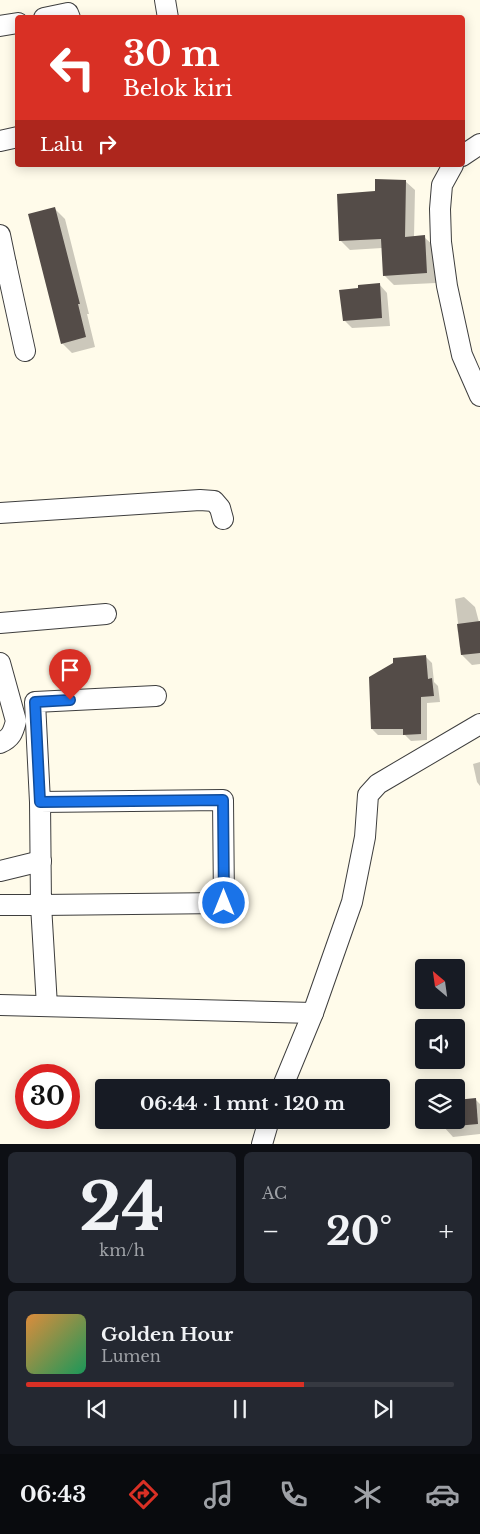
<!DOCTYPE html>
<html lang="id">
<meta charset="utf-8">
<style>
:root{--surface:#171b24;--page:#242831;--text:#f1f3f6;--muted:#9ea1a6;--line:#363941;--accent:#d93025}
body{margin:0;font-family:"Libre Baskerville",serif;background:var(--page);color:var(--text);height:100vh;display:flex;flex-direction:column;font-size:19px;white-space:nowrap}
*{box-sizing:border-box;margin:0}
p{font-size:16px;color:var(--muted)}
.icon{flex:none;width:28px;height:28px;fill:none;stroke:currentColor;stroke-width:2;stroke-linecap:round;stroke-linejoin:round}
.map{position:relative;height:1144px;overflow:hidden}
.panel{display:flex;flex-direction:column;gap:8px;padding:8px;background:#0d0f14;flex:1}
.panel>*{flex:none}
.guide{position:absolute;left:15px;top:15px;width:450px;height:152px;border-radius:5px;box-shadow:0 2px 12px #0003;background:#d93025;color:#fff;overflow:hidden}
.needle{width:32px;rotate:331deg}
.fabs{position:absolute;left:415px;top:959px;display:grid;gap:10px}
.fabs a{display:grid;place-items:center;width:50px;height:50px;border-radius:5px;background:var(--surface);box-shadow:0 2px 12px #0003;font-size:25px}
.speed{position:absolute;left:15px;top:1064px;display:flex;gap:10px;font-size:25px;font-weight:700;text-align:center}
.speed>*{display:grid;place-content:center;width:65px;height:65px;border-radius:50%;background:var(--surface);box-shadow:0 2px 12px #0003;line-height:1}
.speed .limit{border:8px solid #d22;background:#fff;color:#111}
.pin{position:absolute;display:grid;place-items:center;width:42px;height:42px;color:#fff;margin:-51px -21px;border-radius:50% 50% 50% 0;rotate:-45deg;box-shadow:0 0 5px #0007}
.pin .icon{rotate:45deg}
.me{position:absolute;width:55px;margin:-28px;rotate:0deg;stroke-linejoin:round;filter:drop-shadow(0 0 4px #0008)}
.turn{display:flex;align-items:center;gap:18px;height:105px;padding:0 25px;font-size:22px}
.turn .icon{width:65px;height:65px;stroke-width:2.5}
.turn b{display:block;font-size:35px;line-height:42px}
.then{display:flex;align-items:center;height:48px;padding:0 25px;background:#0003;gap:10px;font-size:19px}
.big{font-size:38px;font-weight:700;line-height:1.1}
.panel .card{flex:1;display:flex;flex-direction:column;justify-content:center;gap:8px;min-width:0;padding:0 18px;border-radius:8px;background:var(--page)}
.panel .dial{align-items:center;gap:0}
.dial b{font-size:65px;line-height:1}
.song{display:flex;align-items:center;gap:15px}
.cover{width:60px;height:60px;border-radius:8px;background:linear-gradient(135deg,hsl(30 70% 55%),hsl(150 70% 35%))}
.played{height:5px;border-radius:2px;background:linear-gradient(90deg,var(--accent) 65%,var(--line) 65%)}
.keys{display:flex;justify-content:space-around;direction:ltr}
.heat{display:flex;justify-content:space-between;align-items:center;font-size:28px;direction:ltr}
.panel .tiles{flex:1;display:grid;gap:8px;grid-template-columns:1fr 1fr}
.card:last-child{grid-column:span 2}
.trip{position:absolute;left:95px;top:1079px;width:295px;height:50px;border-radius:5px;background:var(--surface);box-shadow:0 2px 12px #0003;font-weight:700;line-height:50px;text-align:center}
.menu{display:flex;height:80px;justify-content:space-around;align-items:center;background:#090b0e;color:var(--muted)}
.menu .icon{width:35px;height:35px}
.menu .on{color:var(--accent)}
.menu b{font-size:22px;color:var(--text)}
.map>svg:first-child{display:block}
.shadow{fill:#0003}
.building{fill:#544c48}
.lines{fill:none;stroke-linecap:round;stroke-linejoin:round}
.street-casing{stroke:#3e3e3e;stroke-width:22}
.street{stroke:#fff;stroke-width:20}
.route-casing{stroke:#114b97;stroke-width:12}
.route{stroke:#1a73e8;stroke-width:9}
</style>
<div class="map">
<svg width="480" height="1144" viewBox="0 0 480 1144">
<rect width="100%" height="100%" fill="#fffbea"/>
<!-- shadow -->
<g class="shadow">
<polygon points="405,181 415,190 414,237 424,237 434,246 436,283 394,285 384,275 382,248 350,250 340,240 377,192"/>
<polygon points="55,209 65,219 89,314 87,314 95,347 72,353 62,343"/>
<polygon points="379,284 387,293 390,326 352,328 344,320"/>
<polygon points="464,597 475,607 479,622 480,622 480,664 472,665 462,655 455,599"/>
<polygon points="426,657 432,663 434,682 438,686 440,702 427,703 427,740 411,741 405,735 378,735 372,729"/>
<polygon points="480,762 480,786 477,782 473,764"/>
<polygon points="475,1099 480,1104 480,1134 453,1137 443,1126 442,1120 456,1120"/>
</g>
<!-- building -->
<g class="building">
<polygon points="375,179 406,180 405,237 425,235 427,273 383,276 381,239 339,241 337,194 375,191"/>
<polygon points="55,207 80,304 78,304 86,337 61,344 28,214"/>
<polygon points="380,283 382,318 343,321 339,290 358,288 358,285"/>
<polygon points="480,621 480,653 461,655 457,624"/>
<polygon points="426,655 428,679 432,678 434,696 421,697 421,734 403,735 403,729 371,729 369,677 393,663 393,658"/>
<polygon points="476,1098 478,1124 456,1126 456,1100"/>
</g>
<g class="lines">
<defs>
<g id="street">
<polyline points="165,0 168,18"/>
<polyline points="44,18 68,13 70,18"/>
<polyline points="0,26 18,23"/>
<polyline points="0,141 18,137"/>
<polyline points="462,156 480,144"/>
<polyline points="453,165 442,185 440,209 441,242 447,286 462,355 480,396"/>
<polyline points="0,235 6,264 0,266"/>
<polyline points="6,264 25,351"/>
<polyline points="0,513 200,500 214,501 220,508 223,519"/>
<polyline points="0,623 106,614"/>
<path d="M0,663l16,58c-3,12 -5,17 -16,22"/>
<polyline points="40,802 223,800 224,903 41,905 40,802 35,702 156,696"/>
<polyline points="0,871 41,861"/>
<polyline points="0,905 41,905 47,1006"/>
<polyline points="0,1005 313,1013"/>
<polyline points="282,1088 313,1013 352,902 365,837 368,795 378,784 480,724"/>
<polyline points="262,1144 269,1120"/>
</g>
</defs>
<!-- street casing -->
<use href="#street" class="street-casing"/>
<!-- street -->
<use href="#street" class="street"/>
</g>
<g class="lines">
<defs>
<polyline id="route" points="70,700 35,702 40,802 223,800 224,903"/>
</defs>
<!-- route casing -->
<use href="#route" class="route-casing"/>
<!-- route -->
<use href="#route" class="route"/>
</g>
</svg>
<div class="fabs">
<a><svg class="needle" viewBox="-14 -14 28 28"><path d="M0-13l5 13h-10z" fill="#e53935"/><path d="M0 13l5-13h-10z" fill="#9ea1a6"/></svg></a>
<a><svg class="icon" aria-label="sound" viewBox="0 0 24 24"><path d="M4 9h4l5-4v14l-5-4H4zM17 9q2 3 0 6"/></svg></a>
<a><svg class="icon" aria-label="layers" viewBox="0 0 24 24"><path d="M12 4l9 5-9 5-9-5zM3 14l9 5 9-5"/></svg></a>
</div>
<div class="speed"><div class="limit">30</div></div>
<div class="pin" style="left:70px;top:700px;background:#d93025"><svg class="icon" aria-label="arrive" viewBox="0 0 24 24"><path d="M6 21V4h12l-3 4 3 4H6"/></svg></div>
<svg class="me" style="left:224px;top:903px" viewBox="-20 -20 40 40"><circle r="17" fill="#1a73e8" stroke="#fff" stroke-width="3"/><path d="M0-11L8 9 0 5-8 9z" fill="#fff"/></svg>
<div class="trip">06:44 · 1 mnt · 120 m</div>
<div class="guide">
<div class="turn"><svg class="icon" aria-label="left" viewBox="0 0 24 24"><path d="M17 20v-9H6M10 6l-5 5 5 5"/></svg><div><b>30 m</b>Belok kiri</div></div>
<div class="then">Lalu<svg class="icon" aria-label="right" viewBox="0 0 24 24"><path d="M7 20v-9h11M14 6l5 5-5 5"/></svg></div>
</div>
</div>
<section class="panel">
<div class="tiles">
<div class="card dial"><b>24</b><p>km/h</p></div>
<div class="card"><p>AC</p>
<div class="heat"><a>−</a><b class="big">20°</b><a>+</a></div>
</div>
<div class="card">
<div class="song"><i class="cover"></i><div><b>Golden Hour</b><p>Lumen</p></div></div>
<div class="played"></div>
<div class="keys"><svg class="icon" aria-label="previous" viewBox="0 0 24 24"><path d="M18 5L8 12l10 7zM5 5v14"/></svg><svg class="icon" aria-label="pause" viewBox="0 0 24 24"><path d="M8 5v14M16 5v14"/></svg><svg class="icon" aria-label="next" viewBox="0 0 24 24"><path d="M6 5l10 7-10 7zM19 5v14"/></svg></div>
</div>
</div>
</section>
<nav class="menu">
<b>06:43</b>
<svg class="icon on" aria-label="directions" viewBox="0 0 24 24"><path d="M12 3l9 9-9 9-9-9zM9 14v-3h6M13 9l2 2-2 2"/></svg>
<svg class="icon" aria-label="music" viewBox="0 0 24 24"><path d="M9 18V5l10-2v13"/><circle cx="6" cy="18" r="3"/><circle cx="16" cy="16" r="3"/></svg>
<svg class="icon" aria-label="phone" viewBox="0 0 24 24"><path d="M5 4h4l2 5-3 2q2 4 5 5l2-3 5 2v4C11 20 4 13 5 4z"/></svg>
<svg class="icon" aria-label="climate" viewBox="0 0 24 24"><path d="M12 3v18M4 7l16 10M4 17L20 7"/></svg>
<svg class="icon" aria-label="car" viewBox="0 0 24 24"><path d="M5 17H2v-5l4-1 3-4h7l3 4 3 1v5h-3M9 17h6M6 11h13"/><circle cx="7" cy="17" r="2"/><circle cx="17" cy="17" r="2"/></svg>
</nav>
